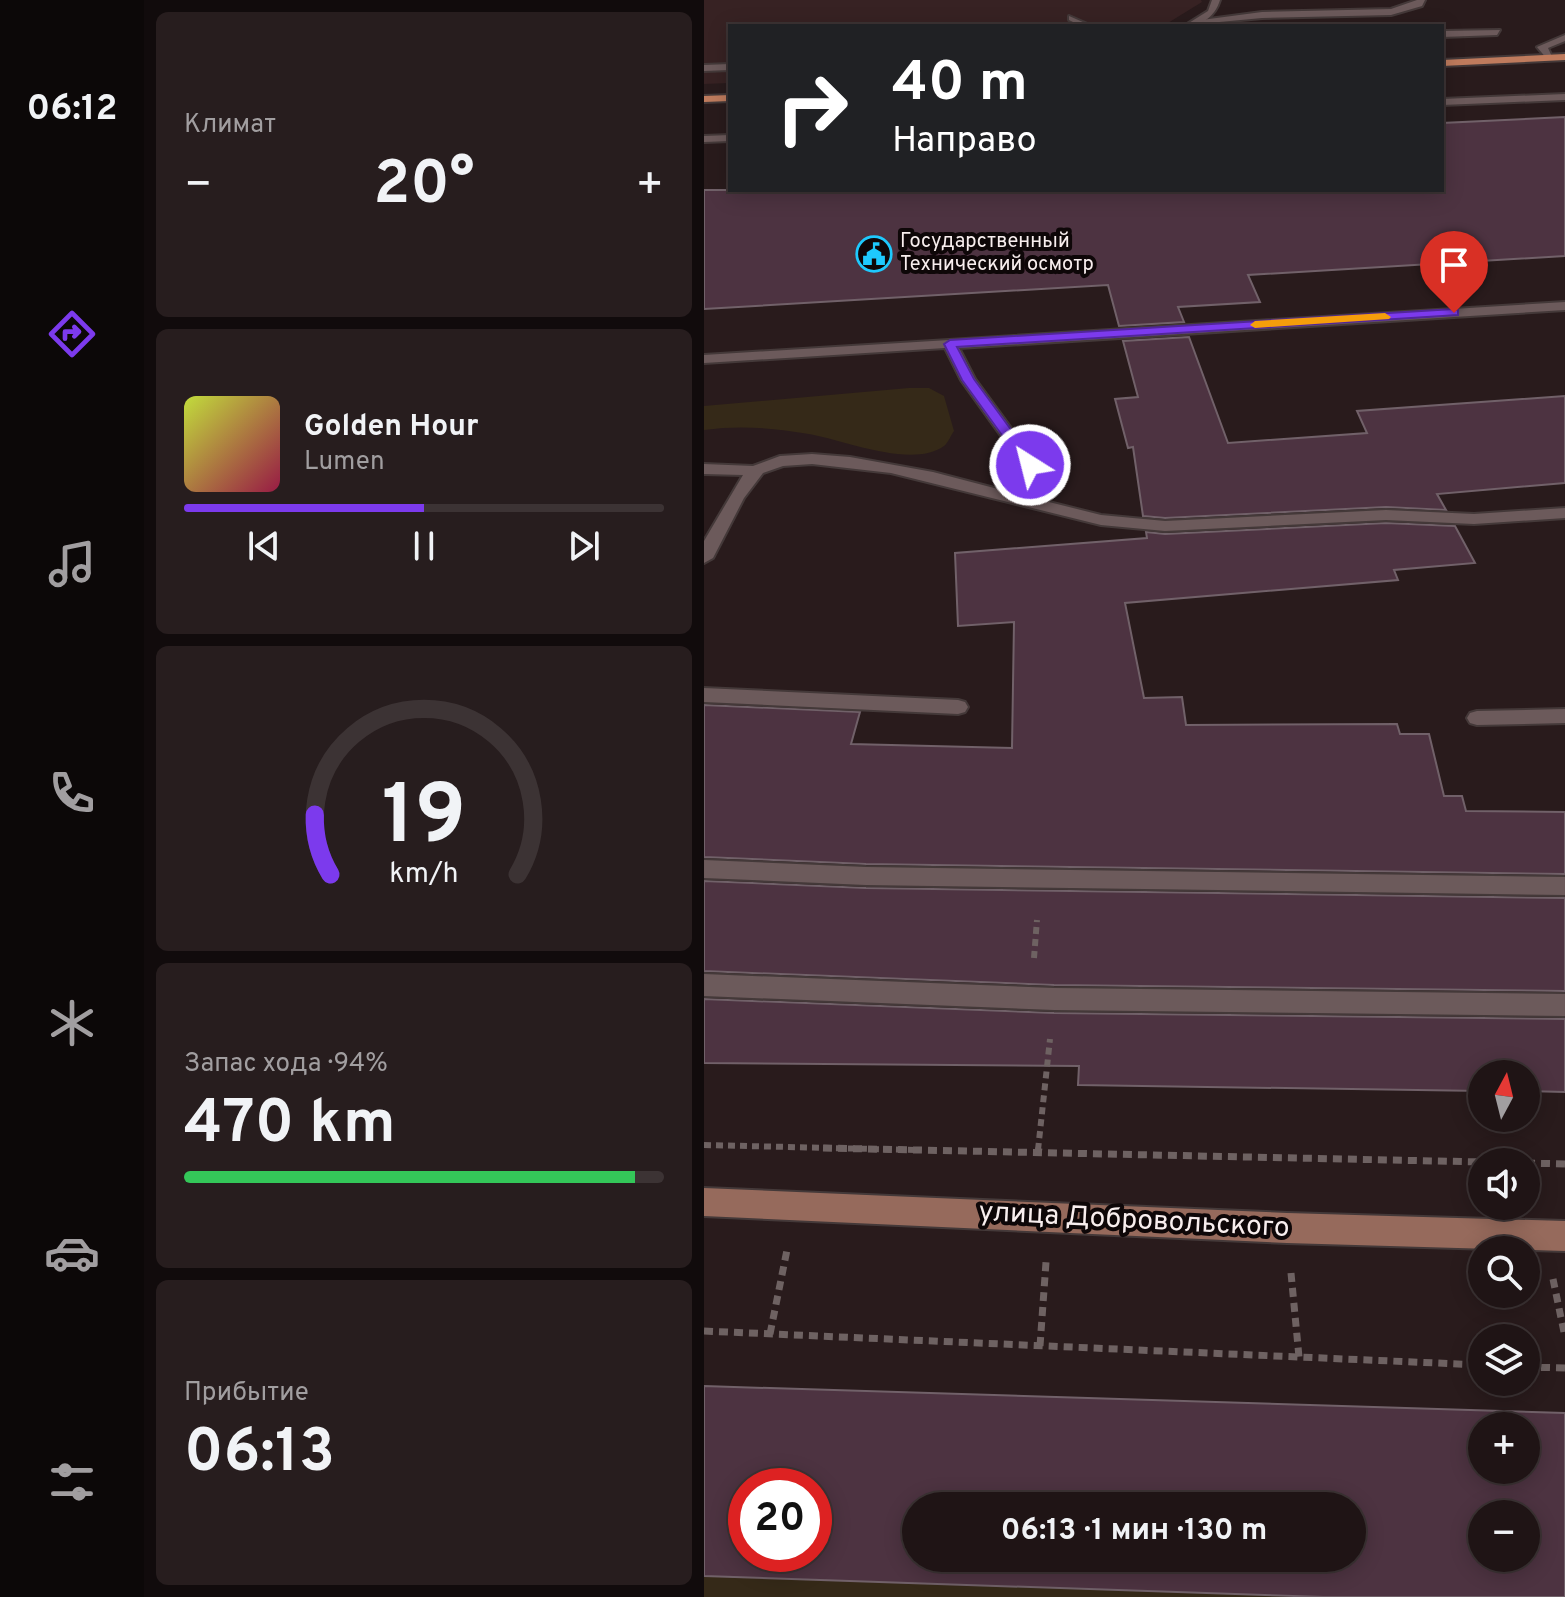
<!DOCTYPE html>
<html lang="ru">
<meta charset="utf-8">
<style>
:root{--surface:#1f1415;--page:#271d1e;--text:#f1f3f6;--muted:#a19ea0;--line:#3c3334;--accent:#7c3aed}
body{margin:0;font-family:Overpass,sans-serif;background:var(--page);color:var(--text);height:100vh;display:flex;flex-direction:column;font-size:30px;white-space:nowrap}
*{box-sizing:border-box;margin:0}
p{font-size:26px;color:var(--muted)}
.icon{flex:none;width:44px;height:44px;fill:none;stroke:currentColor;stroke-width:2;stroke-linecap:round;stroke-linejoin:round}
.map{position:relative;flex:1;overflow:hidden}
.drawer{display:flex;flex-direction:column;gap:12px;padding:12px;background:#110b0c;width:560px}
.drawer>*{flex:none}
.banner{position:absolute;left:24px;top:24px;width:716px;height:168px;border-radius:0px;box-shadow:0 4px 20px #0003,0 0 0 2px var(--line);background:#202124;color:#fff;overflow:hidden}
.needle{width:52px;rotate:7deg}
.buttons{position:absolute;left:764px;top:1060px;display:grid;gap:16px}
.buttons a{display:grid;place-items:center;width:72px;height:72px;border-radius:50%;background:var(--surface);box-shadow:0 4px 20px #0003,0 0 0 2px var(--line);font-size:40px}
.speed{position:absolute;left:24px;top:1468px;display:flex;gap:16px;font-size:40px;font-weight:700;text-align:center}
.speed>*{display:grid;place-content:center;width:104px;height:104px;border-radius:50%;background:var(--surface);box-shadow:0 4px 20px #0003,0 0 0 2px var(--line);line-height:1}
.speed .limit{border:12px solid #d22;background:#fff;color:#111}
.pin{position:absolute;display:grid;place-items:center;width:68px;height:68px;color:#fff;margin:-82px -34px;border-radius:50% 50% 50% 0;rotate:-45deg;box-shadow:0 0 8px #0007}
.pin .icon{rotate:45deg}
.me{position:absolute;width:88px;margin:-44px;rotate:324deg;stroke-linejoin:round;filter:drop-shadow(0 0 6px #0008)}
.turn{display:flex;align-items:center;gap:28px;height:168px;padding:0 32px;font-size:36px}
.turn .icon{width:104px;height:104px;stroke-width:2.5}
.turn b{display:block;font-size:56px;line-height:68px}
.big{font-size:60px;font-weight:700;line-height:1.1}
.drawer .card{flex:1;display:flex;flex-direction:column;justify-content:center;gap:12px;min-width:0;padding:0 28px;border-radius:12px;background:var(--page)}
.drawer .dial{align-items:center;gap:0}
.dial svg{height:208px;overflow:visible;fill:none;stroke:var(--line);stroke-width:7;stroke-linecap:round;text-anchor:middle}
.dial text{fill:var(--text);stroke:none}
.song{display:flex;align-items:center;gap:24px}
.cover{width:96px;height:96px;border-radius:12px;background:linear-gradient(135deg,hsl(70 70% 55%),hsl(340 70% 35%))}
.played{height:8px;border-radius:4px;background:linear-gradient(90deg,var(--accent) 50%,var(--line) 50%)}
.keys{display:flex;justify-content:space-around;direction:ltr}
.heat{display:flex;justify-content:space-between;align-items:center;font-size:44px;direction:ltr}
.charge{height:12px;border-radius:6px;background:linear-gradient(90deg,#34c759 94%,var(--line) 0)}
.trip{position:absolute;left:198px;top:1492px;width:464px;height:80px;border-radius:40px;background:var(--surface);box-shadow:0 4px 20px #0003,0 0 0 2px var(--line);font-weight:700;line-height:80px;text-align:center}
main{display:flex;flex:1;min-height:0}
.tabs{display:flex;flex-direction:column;width:144px;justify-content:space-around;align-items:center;background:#0c0808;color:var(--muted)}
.tabs .icon{width:56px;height:56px}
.tabs .on{color:var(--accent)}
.tabs b{font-size:36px;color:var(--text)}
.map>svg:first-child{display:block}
.built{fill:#372223}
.green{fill:#352918}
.building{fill:#4d3341;stroke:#716169;stroke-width:2;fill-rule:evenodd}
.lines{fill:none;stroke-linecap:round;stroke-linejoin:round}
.service-casing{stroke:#443939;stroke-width:4}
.minor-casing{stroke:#443939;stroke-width:4}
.secondary-casing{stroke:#443939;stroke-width:4}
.primary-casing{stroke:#443939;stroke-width:4}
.path-far1{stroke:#6e6262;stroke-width:6;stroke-dasharray:7 5;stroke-linecap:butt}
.path{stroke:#6e6262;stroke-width:7;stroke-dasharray:9 6;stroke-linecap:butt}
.service{fill:#6c5a5b;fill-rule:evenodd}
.minor{fill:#6c5a5b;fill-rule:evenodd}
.secondary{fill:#966a5c;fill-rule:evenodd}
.primary{fill:#bf7b5d;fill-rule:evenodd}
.route{fill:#7c3aed;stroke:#51269a;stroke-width:2}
.slow{fill:#f59e0b}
.labels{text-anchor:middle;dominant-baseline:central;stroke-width:8;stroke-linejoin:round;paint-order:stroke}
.far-poi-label{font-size:20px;fill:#f8eeee;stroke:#0e0708;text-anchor:start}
.near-street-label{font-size:28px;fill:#f8eeee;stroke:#0e0708}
</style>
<main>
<nav class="tabs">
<b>06:12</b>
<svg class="icon on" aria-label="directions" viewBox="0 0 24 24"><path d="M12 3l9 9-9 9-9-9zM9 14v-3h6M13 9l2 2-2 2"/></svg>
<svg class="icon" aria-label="music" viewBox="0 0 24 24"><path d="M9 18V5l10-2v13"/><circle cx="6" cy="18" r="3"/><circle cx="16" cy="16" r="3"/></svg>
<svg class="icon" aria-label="phone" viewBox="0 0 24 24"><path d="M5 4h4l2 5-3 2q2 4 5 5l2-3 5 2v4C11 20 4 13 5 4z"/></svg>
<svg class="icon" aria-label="climate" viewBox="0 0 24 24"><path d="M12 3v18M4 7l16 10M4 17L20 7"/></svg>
<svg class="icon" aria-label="car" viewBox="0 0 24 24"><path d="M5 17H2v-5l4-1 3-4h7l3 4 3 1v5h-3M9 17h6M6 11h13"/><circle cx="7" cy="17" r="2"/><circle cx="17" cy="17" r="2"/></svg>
<svg class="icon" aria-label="filters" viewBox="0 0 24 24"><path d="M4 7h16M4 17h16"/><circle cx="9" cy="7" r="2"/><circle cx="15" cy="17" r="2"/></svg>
</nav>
<section class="drawer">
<div class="card"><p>Климат</p>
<div class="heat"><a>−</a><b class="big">20°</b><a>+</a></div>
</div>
<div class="card">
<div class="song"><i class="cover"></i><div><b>Golden Hour</b><p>Lumen</p></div></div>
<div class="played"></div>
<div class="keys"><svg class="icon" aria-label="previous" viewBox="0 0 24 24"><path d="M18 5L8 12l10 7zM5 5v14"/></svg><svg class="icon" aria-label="pause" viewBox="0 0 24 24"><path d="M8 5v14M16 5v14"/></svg><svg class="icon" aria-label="next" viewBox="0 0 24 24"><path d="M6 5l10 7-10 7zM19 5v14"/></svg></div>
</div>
<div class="card dial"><svg viewBox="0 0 100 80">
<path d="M14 69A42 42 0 1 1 86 69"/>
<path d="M14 69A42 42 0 0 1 8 46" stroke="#7c3aed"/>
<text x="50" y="56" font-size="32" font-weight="700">19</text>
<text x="50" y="72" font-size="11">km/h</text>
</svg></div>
<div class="card"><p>Запас хода · 94%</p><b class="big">470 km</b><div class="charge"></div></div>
<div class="card"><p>Прибытие</p><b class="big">06:13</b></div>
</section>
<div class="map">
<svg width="861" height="1597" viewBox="0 0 861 1597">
<rect width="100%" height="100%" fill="#291b1c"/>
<!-- built -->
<polygon class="built" points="0,0 497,0 498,2 459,26 26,26 26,83 0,84"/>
<!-- green -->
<g class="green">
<path d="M205,388h20l15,8 10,35c-3,4 -6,12 -10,15 -32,23 -100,-6 -135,-12 -35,-6 -69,-9 -105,-4v-24z"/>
<polygon points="0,1576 620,1597 0,1597"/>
</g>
<!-- building -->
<g class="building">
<polygon points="861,117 861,256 544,275 556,302 474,307 480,322 415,326 404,285 0,309 0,190 738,190 738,123"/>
<polygon points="485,337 524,443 663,433 653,411 861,396 861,483 733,494 742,510 682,507 461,518 439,516 429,447 424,448 411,399 434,397 419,341"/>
<polygon points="682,523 751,526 771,563 690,570 694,580 421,603 440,698 478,697 482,725 693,724 696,734 725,734 740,796 758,796 762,811 861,812 861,874 162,864 0,857 0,705 156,712 147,744 308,748 310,622 254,626 251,553 443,538 442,532 461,534"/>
<polygon points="0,881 162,888 861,898 861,991 350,985 0,971"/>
<polygon points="0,999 350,1013 861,1019 861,1092 822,1091 822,1074 778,1074 778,1091 374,1085 375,1066 0,1063"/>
<path d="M0,1386l861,27v184h-241l-620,-21zM778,1426h44v44h-44zM42,1486h68v68h-68zM212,1506h436v52h-436zM778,1514h44v44h-44z"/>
</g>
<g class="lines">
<defs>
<g id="service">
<polygon points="713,0 721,0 718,6 687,15 558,18 494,24 490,21 558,12 687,9"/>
<polygon points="365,16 388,26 377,26 365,20"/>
<polygon points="796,30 793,35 738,37 738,31"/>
<polygon points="861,35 861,41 844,48 849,59 843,59 833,47"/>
<polygon points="26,64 26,70 0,71 0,65"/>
<polygon points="861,94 861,100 738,105 738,99"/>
<polygon points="26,135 26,141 0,142 0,136"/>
<polygon points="861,302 861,310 255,348 271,379 334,465 340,482 337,500 397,515 461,521 682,510 770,514 861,508 861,518 770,524 682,520 461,531 397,525 187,473 108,464 79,466 59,473 40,498 9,558 0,563 0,541 39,475 0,474 0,464 49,466 76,456 108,454 146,457 229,472 321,496 324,482 318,465 257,380 241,348 0,363 0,355"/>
<polygon points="0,688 254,700 261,702 264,707 261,712 254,714 0,702"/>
<polygon points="861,709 861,723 773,725 766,723 763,718 766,713 773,711"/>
<polygon points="0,860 162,867 861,877 861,895 162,885 0,878"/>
<polygon points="0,974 350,988 861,994 861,1016 350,1010 0,996"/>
</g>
<path id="minor" d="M508,0h8c-5,17 -19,26 -36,26l24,-15z"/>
<polygon id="secondary" points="0,1188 583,1213 861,1221 861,1251 583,1243 0,1216"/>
<g id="primary">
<polygon points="861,54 861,60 738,66 738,60"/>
<polygon points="26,95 26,101 0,102 0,96"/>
</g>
</defs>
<!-- service casing -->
<use href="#service" class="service-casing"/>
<!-- minor casing -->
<use href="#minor" class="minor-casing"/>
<!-- secondary casing -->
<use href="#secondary" class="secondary-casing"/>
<!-- primary casing -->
<use href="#primary" class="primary-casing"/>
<!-- path-far1 -->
<g class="path-far1">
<polyline points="330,958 333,920"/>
<polyline points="0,1145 211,1150"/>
<polyline points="334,1150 346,1039"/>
</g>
<!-- path -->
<g class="path">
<polyline points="119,1148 780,1162"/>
<polyline points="334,1153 335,1148"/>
<polyline points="822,1163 861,1164"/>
<polyline points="587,1273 595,1357"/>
<polyline points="849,1279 861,1337"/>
<polyline points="0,1331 778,1365"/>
<polyline points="66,1334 83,1250"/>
<polyline points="336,1346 342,1262"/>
<polyline points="822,1367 861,1368"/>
</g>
<!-- service -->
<use href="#service" class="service"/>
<!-- minor -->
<use href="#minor" class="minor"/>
<!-- secondary -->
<use href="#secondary" class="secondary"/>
<!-- primary -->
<use href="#primary" class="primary"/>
</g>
<!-- route -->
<polygon class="route" points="750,309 754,310 754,315 253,347 270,379 333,465 326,469 321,467 258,380 240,344 246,340"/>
<!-- slow -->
<polygon class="slow" points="681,313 687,317 685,319 551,328 546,325 551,321"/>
<!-- icons -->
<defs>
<symbol id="civic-ring" viewBox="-11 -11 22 22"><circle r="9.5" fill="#0e0708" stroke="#1ec9fd" stroke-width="1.5"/><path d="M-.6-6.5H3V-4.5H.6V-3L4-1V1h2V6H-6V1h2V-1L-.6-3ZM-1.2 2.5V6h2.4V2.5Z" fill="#1ec9fd"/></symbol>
</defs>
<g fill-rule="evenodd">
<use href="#civic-ring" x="150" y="234" width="40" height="40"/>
</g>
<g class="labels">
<!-- far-poi labels -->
<g class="far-poi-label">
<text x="196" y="242">Государственный<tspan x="196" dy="23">Технический осмотр</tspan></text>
</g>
<!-- near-street labels -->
<g class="near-street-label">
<text transform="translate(430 1221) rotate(3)">улица Добровольского</text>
</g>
</g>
</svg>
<div class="buttons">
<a><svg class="needle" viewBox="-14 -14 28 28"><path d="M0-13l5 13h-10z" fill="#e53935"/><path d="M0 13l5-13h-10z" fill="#a19ea0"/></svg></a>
<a><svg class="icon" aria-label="sound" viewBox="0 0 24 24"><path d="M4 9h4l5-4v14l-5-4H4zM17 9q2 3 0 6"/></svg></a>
<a><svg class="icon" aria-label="search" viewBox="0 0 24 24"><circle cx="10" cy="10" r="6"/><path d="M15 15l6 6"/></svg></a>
<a><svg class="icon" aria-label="layers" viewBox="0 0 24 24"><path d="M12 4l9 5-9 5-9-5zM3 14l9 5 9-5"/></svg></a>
<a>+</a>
<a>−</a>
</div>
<div class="speed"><div class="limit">20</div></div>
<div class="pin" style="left:750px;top:313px;background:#d93025"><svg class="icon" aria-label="arrive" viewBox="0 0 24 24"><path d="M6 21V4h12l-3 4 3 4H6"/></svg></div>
<svg class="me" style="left:326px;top:465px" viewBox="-20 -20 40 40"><circle r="17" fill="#7c3aed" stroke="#fff" stroke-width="3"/><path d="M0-11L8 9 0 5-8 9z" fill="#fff"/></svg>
<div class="trip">06:13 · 1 мин · 130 m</div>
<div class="banner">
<div class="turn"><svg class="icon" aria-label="right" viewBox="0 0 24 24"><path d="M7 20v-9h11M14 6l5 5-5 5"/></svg><div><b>40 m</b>Направо</div></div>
</div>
</div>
</main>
